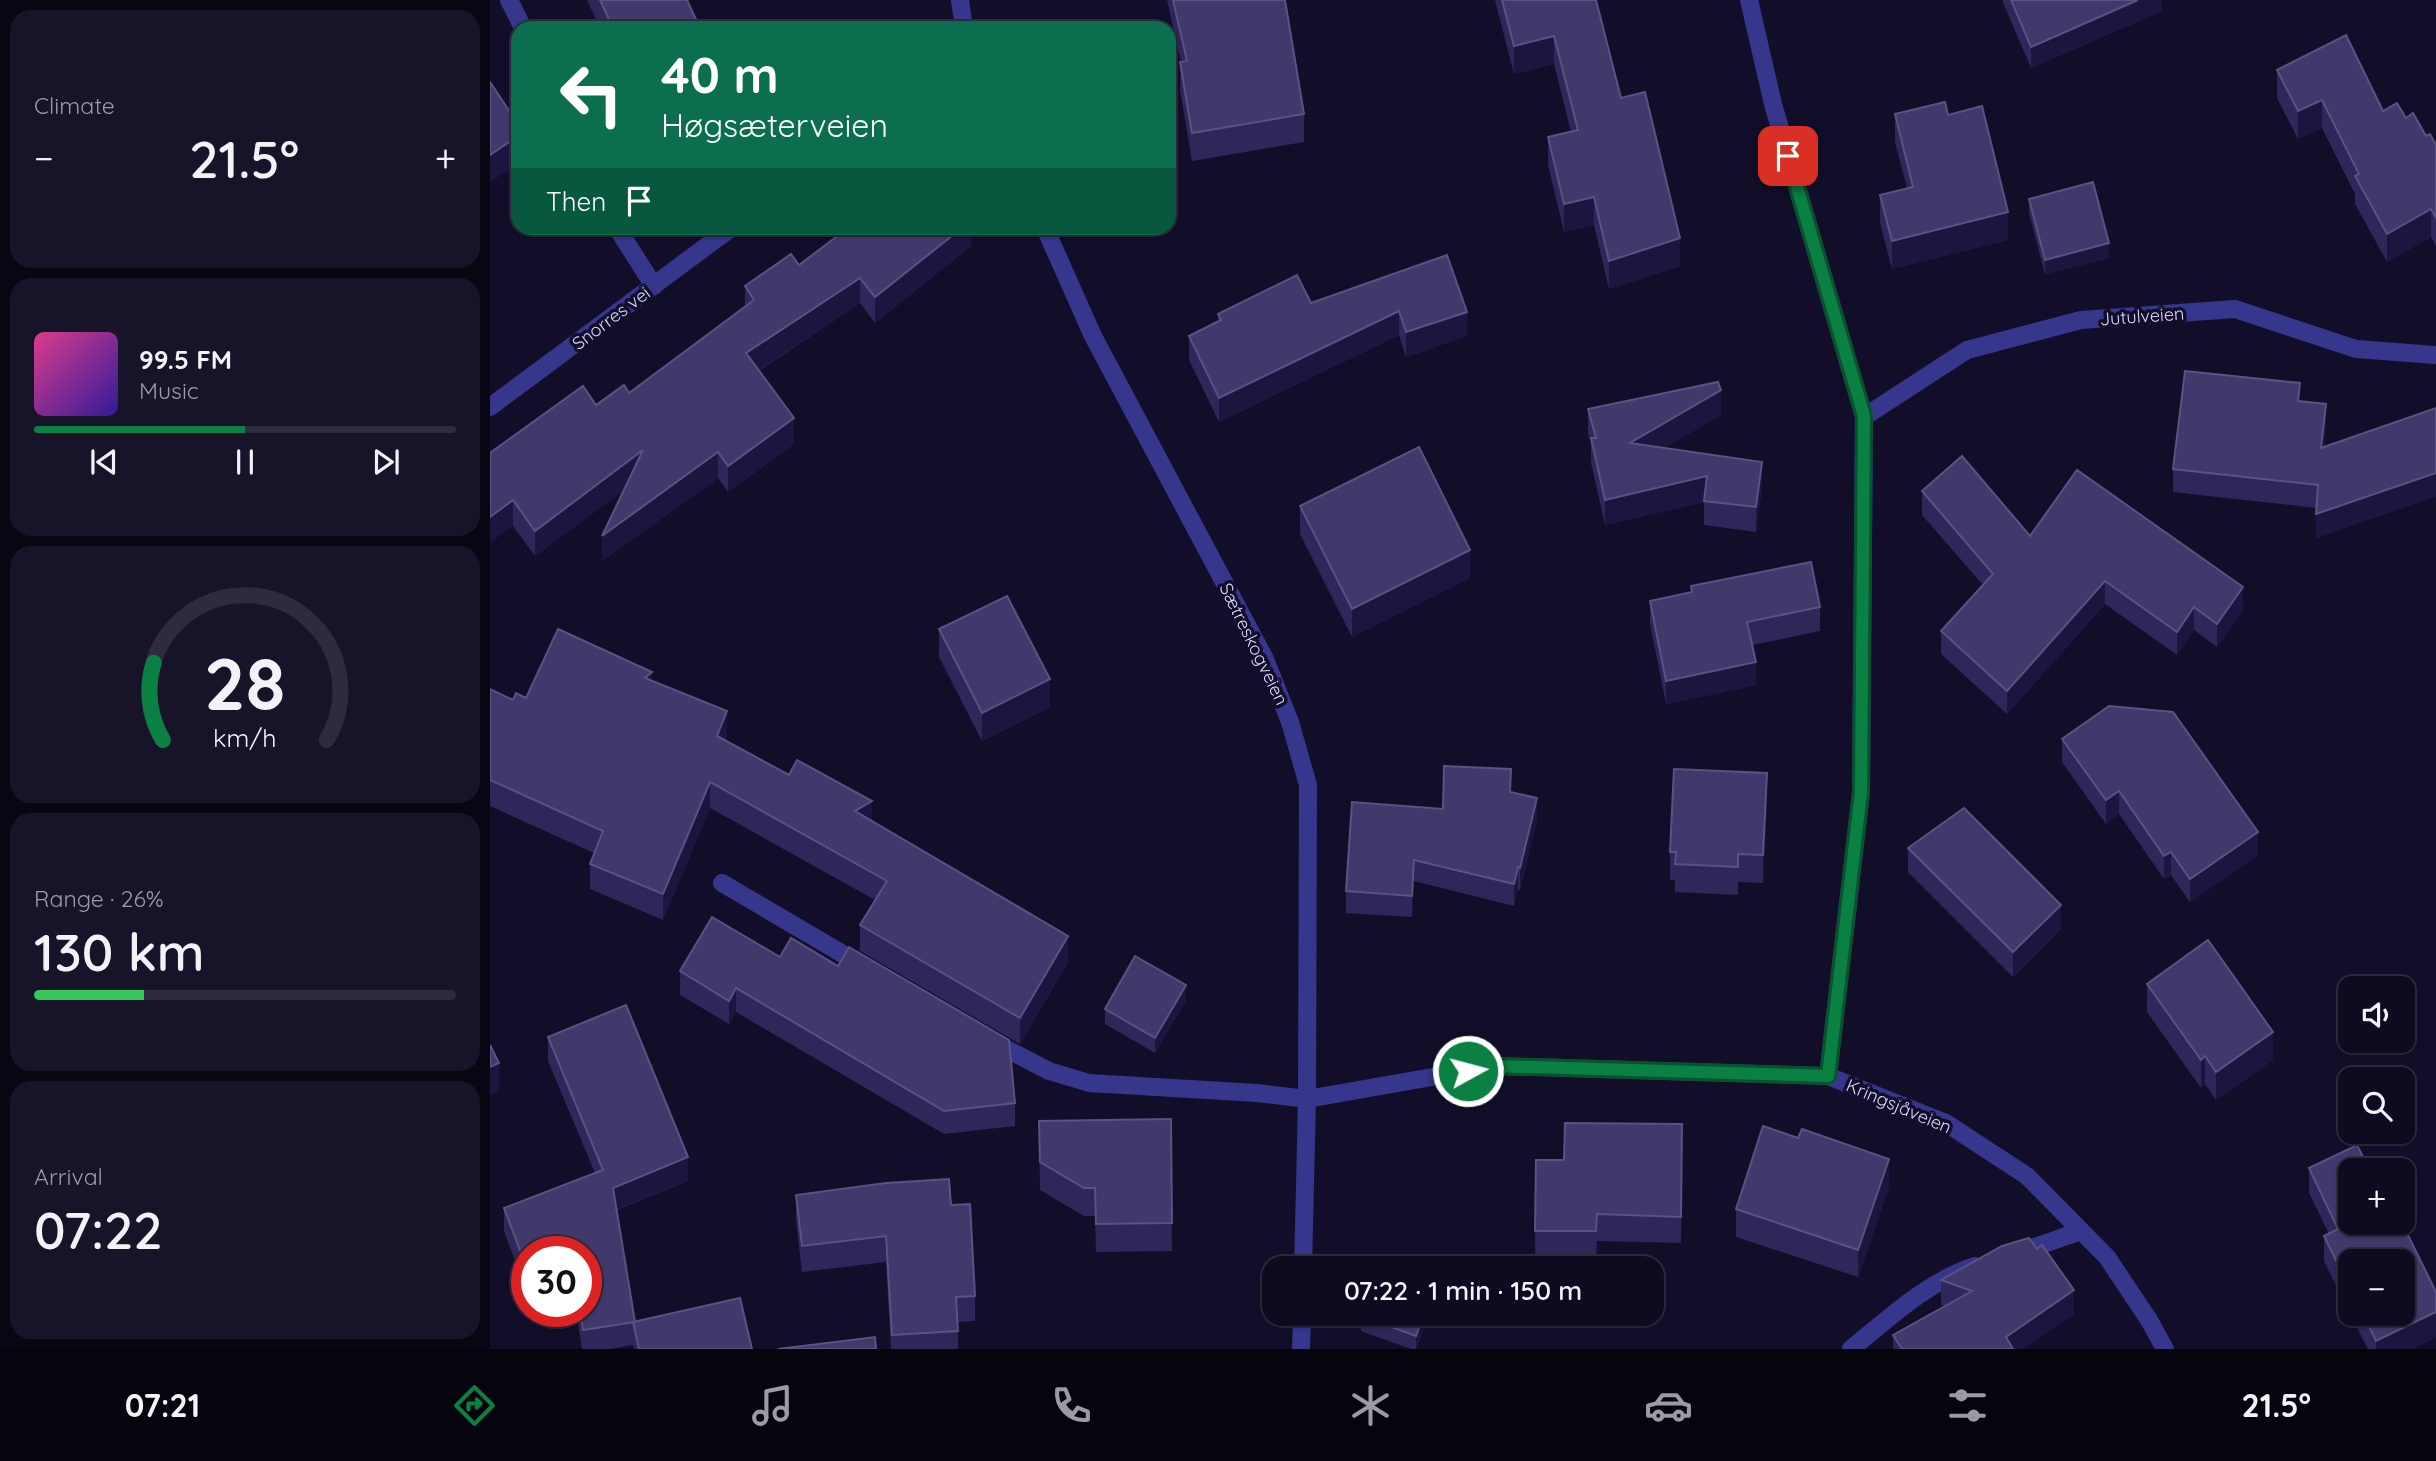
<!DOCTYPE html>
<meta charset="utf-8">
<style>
:root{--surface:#0e0a20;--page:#171329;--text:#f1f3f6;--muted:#9b9aa5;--line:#2e2b3e;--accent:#0b8043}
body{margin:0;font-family:Quicksand,sans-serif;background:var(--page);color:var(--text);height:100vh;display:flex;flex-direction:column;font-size:26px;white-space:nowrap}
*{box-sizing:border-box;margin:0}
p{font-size:23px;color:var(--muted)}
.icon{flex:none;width:38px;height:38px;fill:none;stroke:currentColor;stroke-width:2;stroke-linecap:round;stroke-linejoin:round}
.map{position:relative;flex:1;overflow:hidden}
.drawer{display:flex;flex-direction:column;gap:10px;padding:10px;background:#080612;width:490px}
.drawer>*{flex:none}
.banner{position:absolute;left:21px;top:21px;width:665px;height:214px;border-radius:21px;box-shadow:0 2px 5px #0004,0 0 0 2px var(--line);background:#0b6e4f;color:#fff;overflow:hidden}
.controls{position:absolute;left:1848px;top:976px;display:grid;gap:14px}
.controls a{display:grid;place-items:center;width:77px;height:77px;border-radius:14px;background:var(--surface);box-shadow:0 2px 5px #0004,0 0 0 2px var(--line);font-size:35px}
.speed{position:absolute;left:21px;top:1236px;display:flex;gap:14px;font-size:35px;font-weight:700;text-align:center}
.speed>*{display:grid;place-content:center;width:91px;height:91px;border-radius:50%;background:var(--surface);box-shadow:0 2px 5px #0004,0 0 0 2px var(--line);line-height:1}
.speed .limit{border:10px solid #d22;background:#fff;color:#111}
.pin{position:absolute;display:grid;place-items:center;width:60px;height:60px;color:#fff;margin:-30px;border-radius:14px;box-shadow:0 4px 10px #0006}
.me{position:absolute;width:77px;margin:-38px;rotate:83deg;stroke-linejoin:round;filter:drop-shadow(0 0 5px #0008)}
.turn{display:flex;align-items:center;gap:24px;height:147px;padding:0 35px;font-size:32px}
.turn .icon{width:91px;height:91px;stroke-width:2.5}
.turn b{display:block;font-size:49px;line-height:60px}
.then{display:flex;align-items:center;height:66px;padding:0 35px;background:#0003;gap:14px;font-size:26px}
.big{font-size:52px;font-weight:600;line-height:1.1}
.drawer .card{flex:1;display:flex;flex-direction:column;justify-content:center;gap:10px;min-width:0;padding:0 24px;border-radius:21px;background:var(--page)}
.drawer .dial{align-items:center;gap:0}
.dial svg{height:182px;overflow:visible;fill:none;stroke:var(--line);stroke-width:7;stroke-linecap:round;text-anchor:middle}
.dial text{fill:var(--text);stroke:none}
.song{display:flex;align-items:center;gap:21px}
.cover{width:84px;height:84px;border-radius:10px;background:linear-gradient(135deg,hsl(330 70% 55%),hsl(250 70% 35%))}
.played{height:7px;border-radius:4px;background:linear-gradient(90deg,var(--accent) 50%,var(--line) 50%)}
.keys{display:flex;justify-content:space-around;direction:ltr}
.heat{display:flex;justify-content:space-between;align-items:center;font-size:38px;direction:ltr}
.charge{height:10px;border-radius:5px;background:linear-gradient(90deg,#34c759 26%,var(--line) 0)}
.trip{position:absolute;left:772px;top:1256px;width:402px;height:70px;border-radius:21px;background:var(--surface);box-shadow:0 2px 5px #0004,0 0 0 2px var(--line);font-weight:600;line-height:70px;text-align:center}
.tab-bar{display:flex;height:112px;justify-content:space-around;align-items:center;background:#06040d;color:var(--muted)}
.tab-bar .icon{width:49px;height:49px}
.tab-bar .active{color:var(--accent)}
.tab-bar b{font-size:32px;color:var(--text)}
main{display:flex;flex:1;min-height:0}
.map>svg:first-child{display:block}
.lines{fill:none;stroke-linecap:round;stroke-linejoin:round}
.minor{stroke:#36368d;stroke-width:18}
.wall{fill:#2f2659}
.shaded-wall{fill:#1c153f}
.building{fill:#41396b;stroke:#5a5282;stroke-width:2}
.route-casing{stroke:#07532c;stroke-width:18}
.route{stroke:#0b8043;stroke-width:12}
.labels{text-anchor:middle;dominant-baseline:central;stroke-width:7;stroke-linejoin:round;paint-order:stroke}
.street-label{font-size:18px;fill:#dbd7ff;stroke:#120e2a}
</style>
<main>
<section class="drawer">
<div class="card"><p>Climate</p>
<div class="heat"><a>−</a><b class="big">21.5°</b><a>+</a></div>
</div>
<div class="card">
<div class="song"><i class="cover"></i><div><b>99.5 FM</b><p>Music</p></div></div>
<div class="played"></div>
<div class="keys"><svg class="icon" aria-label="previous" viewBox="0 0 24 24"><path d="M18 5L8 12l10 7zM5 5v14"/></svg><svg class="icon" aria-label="pause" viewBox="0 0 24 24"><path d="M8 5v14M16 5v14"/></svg><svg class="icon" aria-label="next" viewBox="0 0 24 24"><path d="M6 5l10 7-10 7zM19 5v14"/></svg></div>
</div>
<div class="card dial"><svg viewBox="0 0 100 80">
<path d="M14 69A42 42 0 1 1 86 69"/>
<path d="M14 69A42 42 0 0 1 10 35" stroke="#0b8043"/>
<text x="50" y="56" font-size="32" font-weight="700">28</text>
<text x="50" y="72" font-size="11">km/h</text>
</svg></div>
<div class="card"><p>Range · 26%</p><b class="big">130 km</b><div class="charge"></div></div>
<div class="card"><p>Arrival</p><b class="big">07:22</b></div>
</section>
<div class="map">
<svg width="1946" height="1349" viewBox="0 0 1946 1349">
<rect width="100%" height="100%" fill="#120e2a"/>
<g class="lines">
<!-- minor -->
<g class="minor">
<polyline points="19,0 33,28"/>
<polyline points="470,0 474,28"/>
<polyline points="1259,0 1283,104 1374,417 1371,792 1338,1076"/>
<polyline points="127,228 164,286"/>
<polyline points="555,228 603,336 775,659 800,722 818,785 817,1099 813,1269"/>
<polyline points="0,407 241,228"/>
<polyline points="1374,417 1477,350 1591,320 1745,309 1866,349 1946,355"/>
<polyline points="232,883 375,967"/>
<polyline points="499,1040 559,1071 599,1083 767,1093 817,1099 1005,1066 1338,1076 1456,1123 1537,1176 1617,1257 1659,1320 1675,1349"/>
<polyline points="1525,1254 1591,1231"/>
<polyline points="811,1349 812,1314"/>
<path d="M1361,1349c38,-31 77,-68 124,-83"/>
</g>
</g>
<!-- wall -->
<g class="wall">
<polygon points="97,0 197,0 210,28 110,28"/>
<polygon points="677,0 795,0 814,114 814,142 702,161 690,90 691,62"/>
<polygon points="1005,0 1106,0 1131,98 1190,266 1119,289 1104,225 1074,232 1058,165 1058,137 1081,132 1064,64 1024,74"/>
<polygon points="1512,0 1672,0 1672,11 1541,68"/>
<polygon points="1787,70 1916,118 1946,145 1946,246 1941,237 1897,262 1865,204 1865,194 1832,128 1808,139 1787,98"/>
<polygon points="1405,114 1458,115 1518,240 1402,269 1390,223 1390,195 1417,188 1405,142"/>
<polygon points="1539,199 1619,258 1555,274 1539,213"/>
<polygon points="481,228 481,246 385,323 370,303 269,371 304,444 238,492 228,478 112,561 134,490 45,556 23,526 0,453 106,405 139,393 255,307 255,286 309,265"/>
<polygon points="821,303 977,312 977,336 916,357 909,335 729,422 699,360 699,336 728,322 728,314"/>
<polygon points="1810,401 1836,427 1834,447 1946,408 1946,496 1826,538 1827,508 1683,492 1683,469"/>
<polygon points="1098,409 1231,415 1174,448 1272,486 1266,532 1214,525 1214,502 1115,525 1101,463 1101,444 1098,434"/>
<polygon points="1432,491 1540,536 1753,610 1727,647 1704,630 1687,655 1615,604 1517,714 1451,654 1451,631 1493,585 1432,515"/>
<polygon points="810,506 980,578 862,637 810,534"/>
<polygon points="1201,586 1330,607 1330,631 1262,645 1266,685 1176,704 1160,624 1160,601 1201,592"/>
<polygon points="449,629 560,707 492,741 449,657"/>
<polygon points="162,680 237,737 235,740 382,821 578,962 530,1044 370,951 370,925 385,900 220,808 173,920 100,889 100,864 104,853 0,806 0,689 23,700"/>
<polygon points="1572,739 1768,855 1700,902 1681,875 1674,879 1629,814 1616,824 1572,762"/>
<polygon points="1021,792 1047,820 1030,890 1028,889 1024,906 924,881 922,917 856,913 856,891 953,809"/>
<polygon points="1277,801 1273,883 1248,882 1248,895 1185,892 1185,880 1180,880 1180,852"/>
<polygon points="1418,848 1571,929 1523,977 1418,872"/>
<polygon points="290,957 348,966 525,1103 525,1126 454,1134 246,1012 239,1024 190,995 190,971"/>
<polygon points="1657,984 1783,1060 1726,1100 1715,1084 1711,1088 1657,1012"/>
<polygon points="696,1000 665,1053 615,1024 615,1009"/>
<polygon points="58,1037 198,1181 127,1210 145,1322 262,1349 144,1349 143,1345 121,1349 92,1349 86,1311 96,1311 96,1251 37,1251 34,1285 14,1231 14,1208 105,1173 58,1061"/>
<polygon points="681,1119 682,1251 606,1252 605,1216 594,1216 550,1190 549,1121"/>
<polygon points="1192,1124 1191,1243 1107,1241 1106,1258 1045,1257 1046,1160 1074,1160"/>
<polygon points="1819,1168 1946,1337 1922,1349 1878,1349 1860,1314 1913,1314 1860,1262 1860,1314 1834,1261 1834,1236 1839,1234 1819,1193"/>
<polygon points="1399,1187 1368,1277 1246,1237 1246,1209"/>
<polygon points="306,1195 461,1205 485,1296 485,1321 468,1322 468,1349 401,1349 396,1262 312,1272 306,1221"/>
<polygon points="1451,1280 1584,1314 1533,1349 1403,1349 1403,1335 1455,1306 1451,1305"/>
<polygon points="939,1314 926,1349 921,1349 871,1331 871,1316"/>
</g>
<!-- shaded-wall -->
<g class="shaded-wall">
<polygon points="1648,0 1672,0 1672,11 1541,68 1541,47"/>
<polygon points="1064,36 1064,64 1024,74 1024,46"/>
<polygon points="1832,100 1832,128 1808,139 1808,111"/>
<polygon points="28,136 28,164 0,182 0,155"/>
<polygon points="1104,197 1104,225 1074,232 1074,204"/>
<polygon points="1941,209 1941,237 1897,262 1897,234"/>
<polygon points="1518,212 1518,240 1402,269 1402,241"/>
<polygon points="472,228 481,228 481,246 385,323 385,297"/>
<polygon points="1190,238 1190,266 1119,289 1119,261"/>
<polygon points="1619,243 1619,258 1555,274 1555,260"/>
<polygon points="370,278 370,303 256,379 256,353"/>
<polygon points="909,311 909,335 729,422 729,398"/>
<polygon points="977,312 977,336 916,357 916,332"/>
<polygon points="1231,390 1231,415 1140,468 1140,443"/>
<polygon points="1836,404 1836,427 1831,471 1831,448"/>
<polygon points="304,418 304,444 238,492 238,466"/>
<polygon points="153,450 153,476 45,556 45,531"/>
<polygon points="228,452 228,478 112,561 112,536"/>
<polygon points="1272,462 1272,486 1266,532 1266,507"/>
<polygon points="1946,473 1946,496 1826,538 1826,514"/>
<polygon points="1217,476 1214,502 1115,525 1115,500"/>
<polygon points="23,500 23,526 0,543 0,517"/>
<polygon points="980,550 980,578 862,637 862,609"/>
<polygon points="1615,581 1615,604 1517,714 1517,691"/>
<polygon points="1753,587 1753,610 1727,647 1727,624"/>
<polygon points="1704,607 1704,630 1687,655 1687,632"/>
<polygon points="1266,662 1266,685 1176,704 1176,681"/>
<polygon points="162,672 162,698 155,678"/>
<polygon points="560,679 560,707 492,741 492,713"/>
<polygon points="237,711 237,737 227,761 227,736"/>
<polygon points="1277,773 1277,801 1273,883 1273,855"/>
<polygon points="220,782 220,808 173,920 173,894"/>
<polygon points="1629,791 1629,814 1616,824 1616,800"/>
<polygon points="1047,798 1047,820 1030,890 1030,868"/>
<polygon points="382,801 382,827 365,811"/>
<polygon points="1768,832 1768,855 1700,902 1700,879"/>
<polygon points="1681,852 1681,875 1674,879 1674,856"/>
<polygon points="924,860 924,881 922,917 922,896"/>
<polygon points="1028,867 1028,889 1024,906 1024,884"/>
<polygon points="1571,905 1571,929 1523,977 1523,952"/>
<polygon points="578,936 578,962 530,1044 530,1018"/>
<polygon points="696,985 696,1000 665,1053 665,1038"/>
<polygon points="246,988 246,1012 239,1024 239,1001"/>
<polygon points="1783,1032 1783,1060 1726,1100 1726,1072"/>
<polygon points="1715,1056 1715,1084 1711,1088 1711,1060"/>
<polygon points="9,1063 9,1091 0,1095 0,1067"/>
<polygon points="198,1157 198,1181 123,1211 123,1188"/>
<polygon points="1399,1159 1399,1187 1368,1277 1368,1250"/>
<polygon points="78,1245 78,1251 61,1251"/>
<polygon points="34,1261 37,1261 37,1284 34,1285"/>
<polygon points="1584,1290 1584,1314 1533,1349 1516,1349 1516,1337"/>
<polygon points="1946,1312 1946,1337 1922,1349 1886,1349 1886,1341"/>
<polygon points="934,1314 939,1314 926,1349 926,1336"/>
</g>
<!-- building -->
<g class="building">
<polygon points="110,0 197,0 210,28 123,28"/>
<polygon points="683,0 795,0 814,114 702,133 690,62 697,61"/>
<polygon points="1012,0 1106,0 1131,98 1155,92 1190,238 1119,261 1104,197 1074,204 1058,137 1088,130 1064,36 1024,46"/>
<polygon points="1521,0 1648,0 1541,47"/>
<polygon points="1856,35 1893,111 1907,103 1916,118 1923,113 1936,136 1940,134 1946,145 1946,218 1941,209 1897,234 1865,176 1869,174 1832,100 1808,111 1787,70"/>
<polygon points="0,82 28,124 28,136 0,155"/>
<polygon points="1455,102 1458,115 1492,106 1518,212 1402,241 1390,195 1423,187 1405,114"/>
<polygon points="1603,182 1619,243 1555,260 1539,199"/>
<polygon points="358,228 472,228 385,297 370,278 256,353 304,418 238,466 228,452 112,536 153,450 45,531 23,500 0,517 0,453 93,386 106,405 134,385 139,393 264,300 255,286 301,254 309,265"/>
<polygon points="957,255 977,312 916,332 909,311 729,398 699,336 731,320 728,314 807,275 821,303"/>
<polygon points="1695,371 1810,383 1808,401 1836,404 1831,448 1946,408 1946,473 1826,514 1828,485 1683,469"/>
<polygon points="1228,382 1231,390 1140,443 1272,462 1266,507 1214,501 1217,476 1115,500 1101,438 1106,438 1098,409"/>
<polygon points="929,447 980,550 862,609 810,506"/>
<polygon points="1472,456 1540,536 1587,470 1753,587 1727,624 1704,607 1687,632 1615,581 1517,691 1451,631 1503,574 1432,491"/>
<polygon points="1321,562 1330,607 1257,622 1266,662 1176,681 1160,601 1202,592 1201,586"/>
<polygon points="517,596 560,679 492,713 449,629"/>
<polygon points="68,629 162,672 155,678 237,711 227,736 299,775 307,760 382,801 365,811 578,936 530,1018 370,925 397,881 220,782 173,894 100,864 113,831 0,780 0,689 23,700 26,693 36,698"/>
<polygon points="1619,706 1683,712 1768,832 1700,879 1681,852 1674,856 1629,791 1616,800 1572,739"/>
<polygon points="954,766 1021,769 1020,792 1047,798 1030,868 1028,867 1024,884 924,860 922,896 856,891 862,802 953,809"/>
<polygon points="1184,769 1277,773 1273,855 1248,854 1248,867 1185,864 1186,852 1180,852"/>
<polygon points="1474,808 1571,905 1523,952 1418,848"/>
<polygon points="222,917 290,957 301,938 348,966 359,947 519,1040 525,1103 454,1111 246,988 239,1001 190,971"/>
<polygon points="1718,940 1783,1032 1726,1072 1715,1056 1711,1060 1657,984"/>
<polygon points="645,956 696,985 665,1038 615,1009"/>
<polygon points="136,1005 198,1157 123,1188 145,1322 93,1330 90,1311 96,1311 96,1251 80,1251 78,1245 61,1251 37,1251 37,1261 34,1261 14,1208 113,1170 58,1037"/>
<polygon points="0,1045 9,1063 0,1067"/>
<polygon points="681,1119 682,1223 606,1224 605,1188 594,1188 550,1162 549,1121"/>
<polygon points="1075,1123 1192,1124 1191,1217 1107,1214 1106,1231 1045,1231 1046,1160 1074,1160"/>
<polygon points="1273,1126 1308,1138 1312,1129 1399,1159 1368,1250 1246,1209"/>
<polygon points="1867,1145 1880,1171 1860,1171 1860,1223 1912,1223 1946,1292 1946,1312 1886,1341 1873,1314 1913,1314 1913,1262 1860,1262 1860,1289 1834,1236 1848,1229 1819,1168"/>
<polygon points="459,1179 461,1205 480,1204 485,1296 466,1297 468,1331 402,1335 396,1236 312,1246 306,1195 396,1183"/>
<polygon points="1539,1238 1547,1249 1552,1245 1584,1290 1516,1337 1523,1349 1412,1349 1403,1335 1482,1291 1451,1280 1512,1246"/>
<polygon points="893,1256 928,1269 889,1269"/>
<polygon points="250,1298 262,1349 149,1349 143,1322"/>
<polygon points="871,1314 934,1314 926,1336 871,1316"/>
<polygon points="385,1337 386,1349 288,1349"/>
</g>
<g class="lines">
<defs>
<polyline id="route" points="978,1071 1005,1066 1338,1076 1371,792 1374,416 1298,156"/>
</defs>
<!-- route casing -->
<use href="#route" class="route-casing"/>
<!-- route -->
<use href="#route" class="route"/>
</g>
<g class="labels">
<!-- street labels -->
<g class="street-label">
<text transform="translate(1652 316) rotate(-4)">Jutulveien</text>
<text transform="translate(121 318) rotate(-37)">Snorres vei</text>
<text transform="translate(764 644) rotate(64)">Sætreskogveien</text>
<text transform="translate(1409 1106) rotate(23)">Kringsjåveien</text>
</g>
</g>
</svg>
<div class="controls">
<a><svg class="icon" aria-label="sound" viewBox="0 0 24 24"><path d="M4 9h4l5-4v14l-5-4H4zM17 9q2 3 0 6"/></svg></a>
<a><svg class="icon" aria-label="search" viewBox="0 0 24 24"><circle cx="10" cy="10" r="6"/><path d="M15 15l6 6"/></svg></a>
<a>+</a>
<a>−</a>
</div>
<div class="speed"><div class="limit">30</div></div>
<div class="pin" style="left:1298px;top:156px;background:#d93025"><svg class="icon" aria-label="arrive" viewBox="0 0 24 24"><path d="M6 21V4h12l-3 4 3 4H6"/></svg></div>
<svg class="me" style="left:978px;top:1071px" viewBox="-20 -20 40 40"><circle r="17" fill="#0b8043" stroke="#fff" stroke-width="3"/><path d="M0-11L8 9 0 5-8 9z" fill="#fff"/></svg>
<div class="trip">07:22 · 1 min · 150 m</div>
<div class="banner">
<div class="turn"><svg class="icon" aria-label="left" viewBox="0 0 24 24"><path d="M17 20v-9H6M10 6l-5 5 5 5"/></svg><div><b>40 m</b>Høgsæterveien</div></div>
<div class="then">Then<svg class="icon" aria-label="arrive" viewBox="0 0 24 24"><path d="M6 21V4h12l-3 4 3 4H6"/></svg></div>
</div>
</div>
</main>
<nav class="tab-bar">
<b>07:21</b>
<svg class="icon active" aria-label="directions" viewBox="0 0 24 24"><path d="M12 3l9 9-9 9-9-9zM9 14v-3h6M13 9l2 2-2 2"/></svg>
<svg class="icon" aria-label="music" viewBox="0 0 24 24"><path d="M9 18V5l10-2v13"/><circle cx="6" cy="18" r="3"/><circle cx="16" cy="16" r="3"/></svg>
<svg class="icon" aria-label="phone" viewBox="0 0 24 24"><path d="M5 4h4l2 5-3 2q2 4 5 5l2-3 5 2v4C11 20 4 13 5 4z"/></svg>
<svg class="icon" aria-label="climate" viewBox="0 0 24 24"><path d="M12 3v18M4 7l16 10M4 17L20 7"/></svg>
<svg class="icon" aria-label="car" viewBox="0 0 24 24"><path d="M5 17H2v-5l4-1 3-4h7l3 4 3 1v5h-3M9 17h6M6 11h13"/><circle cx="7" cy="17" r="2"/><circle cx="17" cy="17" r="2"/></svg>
<svg class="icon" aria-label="filters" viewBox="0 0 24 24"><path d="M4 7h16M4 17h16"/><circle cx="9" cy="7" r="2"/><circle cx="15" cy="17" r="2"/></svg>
<b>21.5°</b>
</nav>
